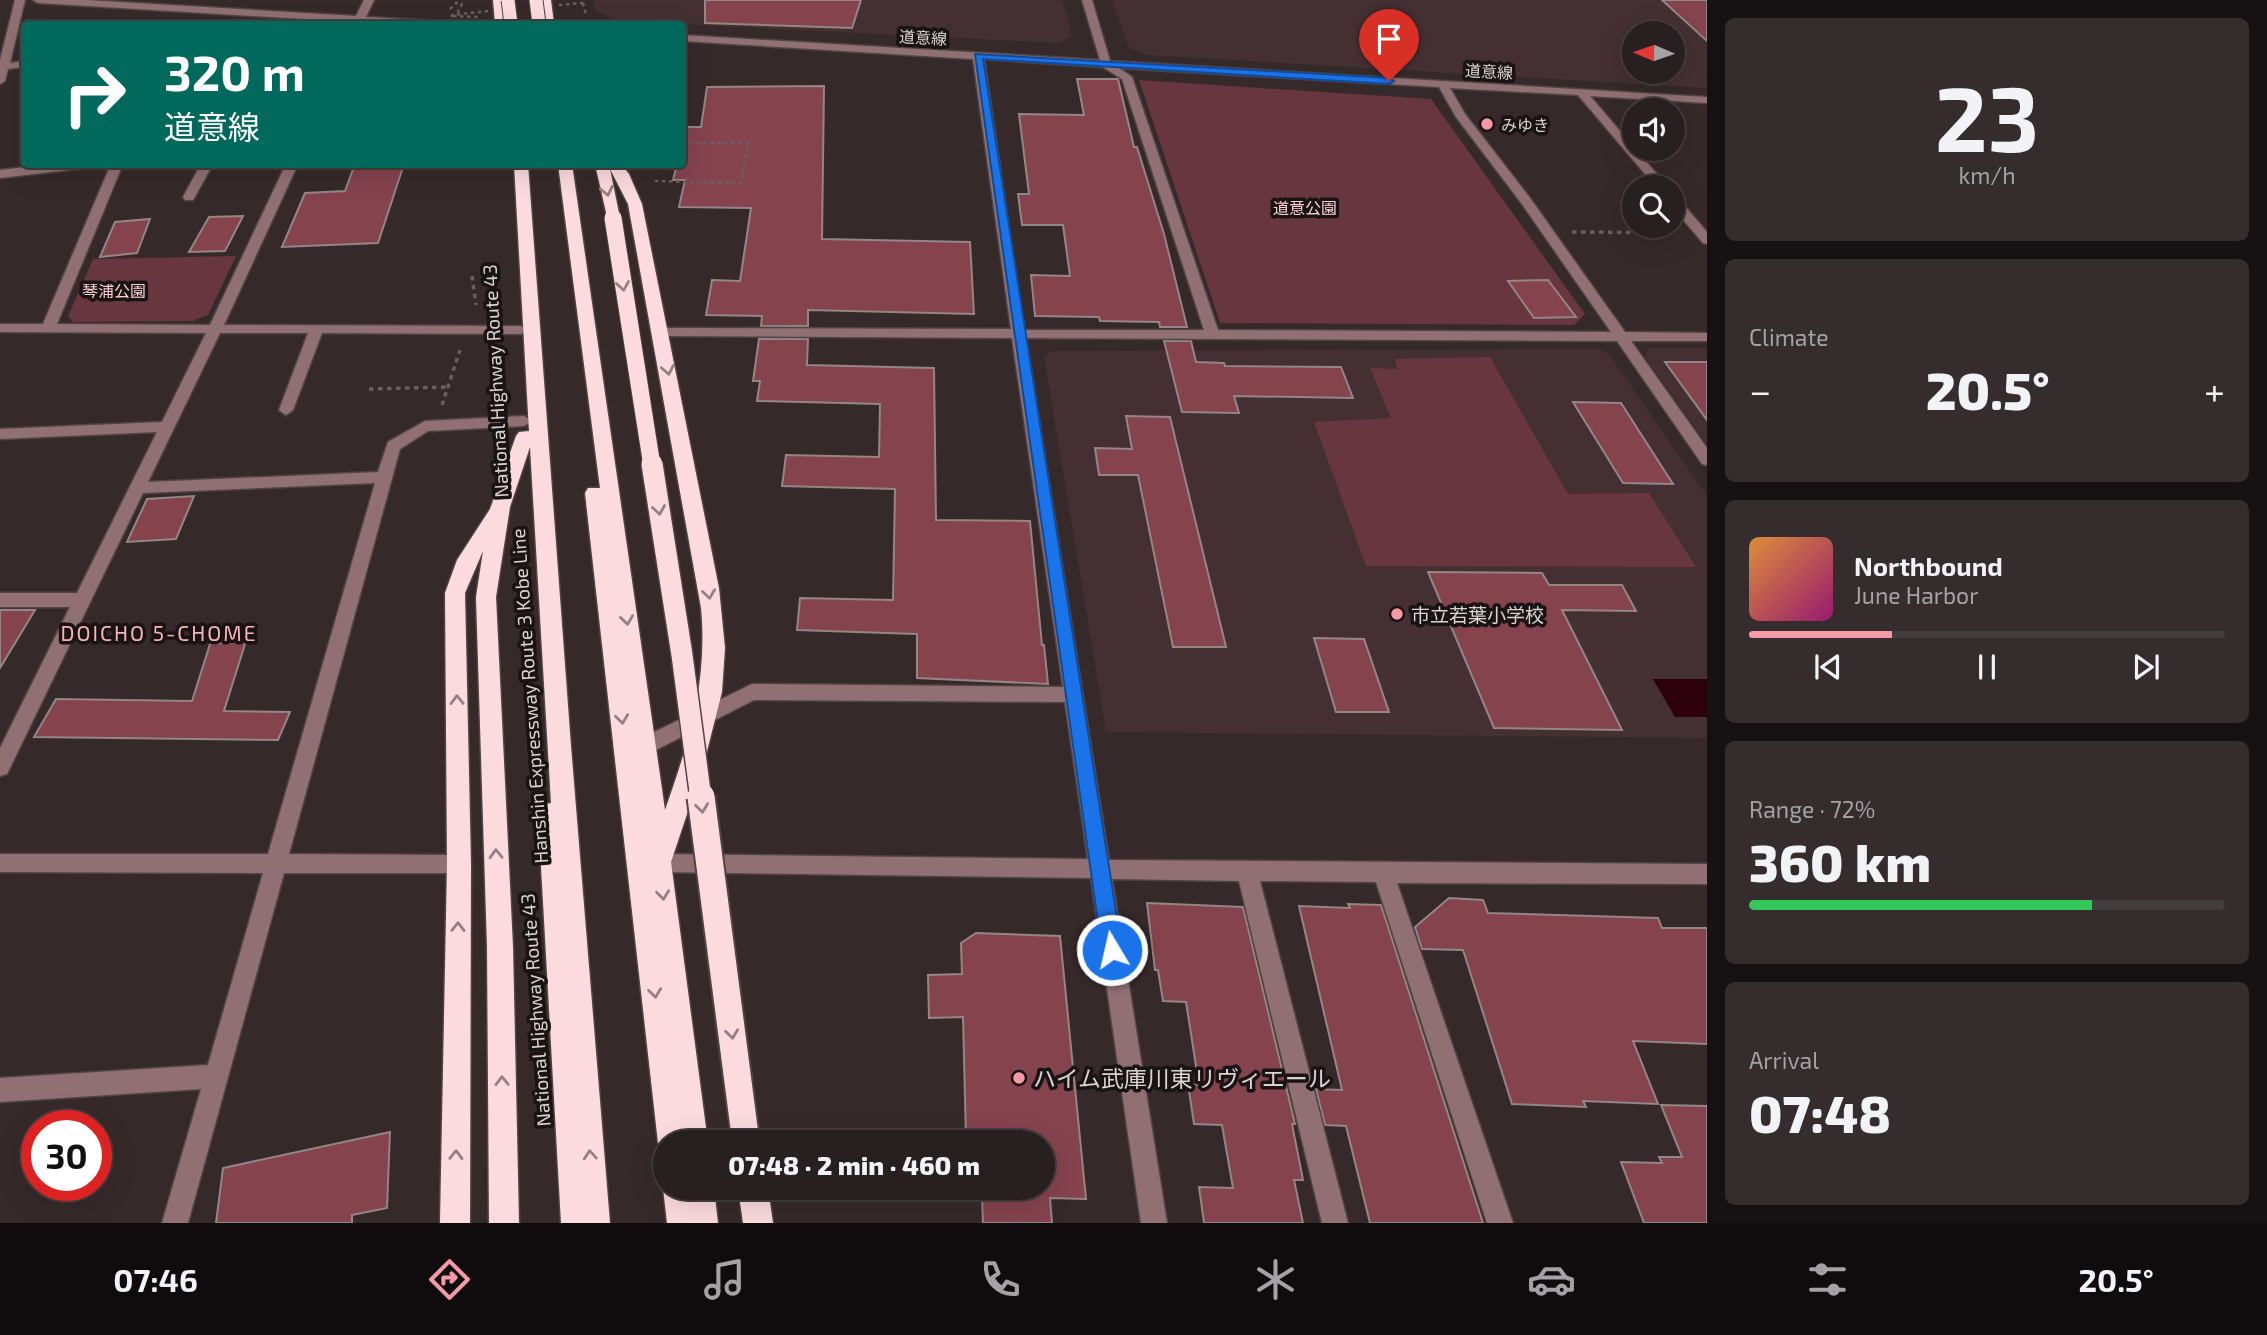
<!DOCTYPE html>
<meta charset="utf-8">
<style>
:root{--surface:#281f20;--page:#342c2d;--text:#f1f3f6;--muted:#a5a2a5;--line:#443d3e;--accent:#f49aa7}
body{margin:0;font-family:"Exo 2","Noto Sans JP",sans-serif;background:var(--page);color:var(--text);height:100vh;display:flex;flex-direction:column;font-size:26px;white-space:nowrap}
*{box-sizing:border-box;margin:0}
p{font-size:23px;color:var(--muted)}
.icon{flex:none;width:38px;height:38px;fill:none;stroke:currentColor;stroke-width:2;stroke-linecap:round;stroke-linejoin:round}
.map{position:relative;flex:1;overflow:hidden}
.drawer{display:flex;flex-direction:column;gap:18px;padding:18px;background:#161112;width:560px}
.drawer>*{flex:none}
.hud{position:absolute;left:21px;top:21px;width:665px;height:147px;border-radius:7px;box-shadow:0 7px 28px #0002,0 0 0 2px var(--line);background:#00695c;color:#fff;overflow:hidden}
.needle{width:46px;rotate:272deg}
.controls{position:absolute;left:1622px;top:21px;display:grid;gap:14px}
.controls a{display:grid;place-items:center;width:63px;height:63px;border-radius:50%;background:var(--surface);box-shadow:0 7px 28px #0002,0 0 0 2px var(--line);font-size:35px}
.speed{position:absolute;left:21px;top:1110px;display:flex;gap:14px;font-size:35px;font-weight:700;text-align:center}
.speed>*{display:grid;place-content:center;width:91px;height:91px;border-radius:50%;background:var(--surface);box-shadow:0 7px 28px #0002,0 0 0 2px var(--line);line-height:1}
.speed .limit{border:10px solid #d22;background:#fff;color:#111}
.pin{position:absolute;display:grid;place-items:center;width:60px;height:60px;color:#fff;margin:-72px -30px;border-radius:50% 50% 50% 0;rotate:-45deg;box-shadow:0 0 7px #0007}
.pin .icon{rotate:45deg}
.me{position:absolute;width:77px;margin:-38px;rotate:351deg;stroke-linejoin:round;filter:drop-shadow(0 0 5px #0008)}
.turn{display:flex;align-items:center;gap:24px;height:147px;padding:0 28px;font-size:32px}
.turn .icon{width:91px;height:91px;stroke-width:2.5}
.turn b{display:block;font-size:49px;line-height:60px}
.big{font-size:52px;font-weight:800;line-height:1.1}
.drawer .tile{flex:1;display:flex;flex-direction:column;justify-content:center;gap:10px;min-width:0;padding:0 24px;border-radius:10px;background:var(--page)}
.drawer .dial{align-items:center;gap:0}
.dial b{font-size:91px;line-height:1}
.song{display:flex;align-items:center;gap:21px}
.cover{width:84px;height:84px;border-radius:10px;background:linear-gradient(135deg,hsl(30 70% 55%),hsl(320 70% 35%))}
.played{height:7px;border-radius:4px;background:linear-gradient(90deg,var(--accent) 30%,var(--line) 30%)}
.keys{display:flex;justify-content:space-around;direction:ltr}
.heat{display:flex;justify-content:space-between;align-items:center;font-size:38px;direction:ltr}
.charge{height:10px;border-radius:5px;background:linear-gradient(90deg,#34c759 72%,var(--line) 0)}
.trip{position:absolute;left:653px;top:1130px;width:402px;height:70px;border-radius:35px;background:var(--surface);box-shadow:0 7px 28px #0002,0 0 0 2px var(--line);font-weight:800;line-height:70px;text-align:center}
.tabs{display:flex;height:112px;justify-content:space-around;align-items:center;background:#100c0d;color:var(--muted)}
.tabs .icon{width:49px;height:49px}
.tabs .current{color:var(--accent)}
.tabs b{font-size:32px;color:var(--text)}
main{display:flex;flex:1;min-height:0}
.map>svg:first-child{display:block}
.built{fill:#443032;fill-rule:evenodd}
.green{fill:#67363e}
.water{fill:#2c010c}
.building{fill:#85434e;stroke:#948586;stroke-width:2}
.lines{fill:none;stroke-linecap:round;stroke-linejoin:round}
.minor-casing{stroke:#504445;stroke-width:3}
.highway-casing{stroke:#504445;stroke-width:3}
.path-far1{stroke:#6b5f60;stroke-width:2.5;stroke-dasharray:3.5 3.5;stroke-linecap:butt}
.path{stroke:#6b5f60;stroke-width:3.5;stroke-dasharray:4.5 4.5;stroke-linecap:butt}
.minor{fill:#907073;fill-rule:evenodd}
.highway{fill:#fbdbde;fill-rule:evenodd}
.highway-bridge-far3-casing{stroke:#504445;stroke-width:15;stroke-linecap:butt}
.highway-bridge-far2-casing{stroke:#504445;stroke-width:19;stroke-linecap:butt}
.highway-bridge-far1-casing{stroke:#504445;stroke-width:24;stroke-linecap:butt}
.highway-bridge-casing{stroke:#504445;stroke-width:31;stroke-linecap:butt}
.path-bridge{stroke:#6b5f60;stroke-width:2.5;stroke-dasharray:3.5 3.5;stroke-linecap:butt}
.highway-bridge-far3{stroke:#fbdbde;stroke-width:13}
.highway-bridge-far2{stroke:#fbdbde;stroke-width:17}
.highway-bridge-far1{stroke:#fbdbde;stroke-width:21}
.highway-bridge{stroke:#fbdbde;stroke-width:27}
.oneway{stroke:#958183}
.route{fill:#1a73e8;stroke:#114b97;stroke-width:2}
.poi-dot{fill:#f49aa7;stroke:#191314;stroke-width:2.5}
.labels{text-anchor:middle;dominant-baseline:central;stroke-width:7;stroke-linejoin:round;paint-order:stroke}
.far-street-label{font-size:16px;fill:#dbd2d3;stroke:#191314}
.far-poi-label{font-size:16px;fill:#dbd2d3;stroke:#191314;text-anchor:start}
.far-park-label{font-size:16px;fill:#fcd1d6;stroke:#191314}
.street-label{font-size:19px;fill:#dbd2d3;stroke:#191314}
.poi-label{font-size:19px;fill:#dbd2d3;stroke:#191314;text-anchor:start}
.neighbourhood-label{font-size:21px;letter-spacing:2px;fill:#f7b3bb;stroke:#191314}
.near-poi-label{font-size:23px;fill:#dbd2d3;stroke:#191314;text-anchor:start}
</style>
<main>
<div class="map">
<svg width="1707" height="1223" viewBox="0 0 1707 1223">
<rect width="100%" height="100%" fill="#36292a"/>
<!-- built -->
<g class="built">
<polygon points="593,0 1062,0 1072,37 1058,43 619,21 596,11"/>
<path d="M1112,0h595v88l-560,-33 -18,-7zM1634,33h39v39h-39z"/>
<polygon points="1649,348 1707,348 1707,444 1645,357"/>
<polygon points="1599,349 1609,354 1707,496 1707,738 1106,732 1044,356 1051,351"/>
</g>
<!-- green -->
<g class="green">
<polygon points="1139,80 1431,99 1585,314 1574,325 1220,323"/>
<polygon points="236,256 208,315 193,321 73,322 68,316 93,259"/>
<polygon points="1490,357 1568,494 1649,493 1696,567 1366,566 1314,422 1391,418 1370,368 1397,369 1395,359"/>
</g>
<!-- water -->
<polygon class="water" points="1653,679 1707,679 1707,717 1675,717"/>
<!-- building -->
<g class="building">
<polygon points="705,0 861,0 852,28 705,23"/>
<polygon points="1662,0 1707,0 1707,41"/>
<polygon points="1077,79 1118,79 1134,147 1137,147 1164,234 1187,327 1160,327 1159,322 1100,321 1099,317 1035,316 1031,275 1070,276 1063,225 1022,225 1018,194 1029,194 1019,114 1084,115"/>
<polygon points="824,86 822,239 970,242 974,314 808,310 808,326 761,326 762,316 706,315 712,280 740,281 751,208 679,207 685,180 673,180 677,164 682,164 682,127 701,127 707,87"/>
<polygon points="355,164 404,164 378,243 282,247 305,193 345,191"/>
<polygon points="243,216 225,251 189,252 209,217"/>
<polygon points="150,219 137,253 100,257 115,222"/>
<polygon points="1548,280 1576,317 1534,318 1508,281"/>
<polygon points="759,339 808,339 807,365 934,368 936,520 1030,521 1042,645 1044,645 1048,684 917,678 917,634 797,630 800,598 893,600 895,489 782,486 786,455 879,457 880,404 757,401 760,381 753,381"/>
<polygon points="1164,341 1191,341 1196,362 1224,363 1225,366 1341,367 1353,398 1234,396 1239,413 1182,412"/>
<polygon points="1665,362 1707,362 1707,420"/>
<polygon points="1573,402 1621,403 1673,484 1623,483"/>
<polygon points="1126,416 1170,417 1226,647 1173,647 1138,475 1099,475 1095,448 1132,449"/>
<polygon points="194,496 176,539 127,542 147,499"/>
<polygon points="1428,572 1542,573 1549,585 1622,585 1636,611 1562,610 1622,730 1494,728"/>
<polygon points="0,610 35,610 0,668"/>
<polygon points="1314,638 1364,639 1389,712 1336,712"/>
<polygon points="246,641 224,711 290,712 278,740 34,737 56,699 192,701 210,644"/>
<polygon points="1449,898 1483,900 1488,913 1658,918 1662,928 1707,928 1707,1044 1633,1041 1658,1104 1583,1101 1586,1107 1512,1104 1463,950 1422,949 1415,927"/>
<polygon points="1147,903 1243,907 1295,1124 1292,1124 1303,1180 1294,1180 1303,1223 1204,1223 1199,1187 1233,1188 1222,1125 1194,1124 1188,1084 1199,1085 1186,1002 1163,1001 1158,970 1155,970"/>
<polygon points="1348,904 1381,905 1483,1223 1370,1223 1346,1126 1325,1125 1316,1089 1342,1090 1299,906 1350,908"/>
<polygon points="976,933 1060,936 1086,1199 1050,1198 1052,1223 983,1223 982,1197 940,1197 940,1188 1043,1188 1043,1143 940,1143 940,1139 966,1138 963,1017 929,1018 928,975 962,974 961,943"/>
<polygon points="1661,1105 1707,1106 1707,1223 1644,1223 1621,1162 1662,1163 1659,1157 1682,1157"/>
<polygon points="390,1132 387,1208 352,1215 352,1223 216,1223 223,1168"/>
</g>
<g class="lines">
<defs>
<g id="minor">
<polygon points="15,0 25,0 10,63 24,61 24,67 8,69 5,81 0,84 0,60"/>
<polygon points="33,0 86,0 356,16 364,0 374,0 366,17 436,21 441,24 352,24 353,22 38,3"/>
<path d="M1082,0h10l18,61 597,36v6l-117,-7 78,91h-12l-78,-92 -128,-7 15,26 65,84 95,134 82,1v8h-76l76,107v17l-5,-1 -85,-123 -591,-3 83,522 598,4v20l-310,-1 116,340h-26l-111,-341 -116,-1 88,342h-26l-83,-342 -127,-2 55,344h-26l-50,-345 -432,-6 -7,-2 -3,-7 3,-7 7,-2 429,5 -23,-157 -311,-2 -102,52 -7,2 -7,-2 -3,-6 3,-6 114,-56 311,3 -51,-349 -351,-2 -7,-4 7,-4 350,1 -38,-270 -291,-18v-6l418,25zM984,59l119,8 19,12 82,251h-180zM1119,68l320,19 17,30 66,87 89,128 -393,-2 -86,-253z"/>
<polygon points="51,164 92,164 86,168 0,178 0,170"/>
<polygon points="111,164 123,164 57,324 210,325 286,164 298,164 224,325 521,326 528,330 521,334 322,333 293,410 286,415 279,410 308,333 220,333 148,482 378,472 388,442 425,421 524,416 532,421 524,426 428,431 400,449 289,854 459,855 466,857 469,864 466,871 459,873 284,873 188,1223 162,1223 201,1089 0,1102 0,1078 208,1065 263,873 0,872 0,854 268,854 375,483 143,493 7,774 0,776 0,748 70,607 0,607 0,593 77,593 157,432 0,439 0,429 162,422 206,333 0,332 0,324 43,324"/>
<polygon points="201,164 213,164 193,200 185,200 183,197"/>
<polygon points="1673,196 1677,197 1707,232 1707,244 1703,243 1673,208"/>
</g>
<g id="highway">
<polygon points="493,0 505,0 507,24 495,24"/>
<polygon points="539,0 551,0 554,24 542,24"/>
<polygon points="514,164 528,164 571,746 610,1223 561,1223 538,813 541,805 551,803 530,447 510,507 496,597 513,947 519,1223 489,1223 487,947 476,597 483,551 465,593 471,864 470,1223 440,1223 447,864 445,593 457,560 490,509 516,436 519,432 529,431"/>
<path d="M558,164h14l93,646c24,-68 43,-129 36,-202l-73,-404 -18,-35 10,49 -7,4 -5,-1 -13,-57h26l8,10 13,30 77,384 6,60 -3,44 -18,71 -33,99 37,281h-43v11l-7,-11 -73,-650 3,-5h12z"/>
<polygon points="665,1183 665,1188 714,1188 718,1223 667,1223 663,1188"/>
<polygon points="738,1188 768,1188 773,1223 743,1223"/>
</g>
</defs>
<!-- minor casing -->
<use href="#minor" class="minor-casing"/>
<!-- highway casing -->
<use href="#highway" class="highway-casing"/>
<!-- path-far1 -->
<g class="path-far1">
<polyline points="583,3 586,15"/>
<polyline points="450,9 456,3 462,4 457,14"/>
<polyline points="453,16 479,17"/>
<polyline points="568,21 592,22"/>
<polyline points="655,181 741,183 748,143 682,143"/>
</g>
<!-- path -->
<g class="path">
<polyline points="1572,232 1672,233"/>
<polyline points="472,276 476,305"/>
<polyline points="369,389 448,387"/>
<polyline points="442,405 460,350"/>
</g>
<!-- minor -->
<use href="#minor" class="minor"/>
<!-- highway -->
<use href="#highway" class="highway"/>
<defs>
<g id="highway-bridge-far3">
<polyline points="508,0 511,24"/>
<polyline points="536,0 539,24"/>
</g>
<polyline id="highway-bridge-far2" points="613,218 652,466"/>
<polyline id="highway-bridge-far1" points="652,464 682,655 701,799"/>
<polyline id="highway-bridge" points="701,797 746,1143"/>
</defs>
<!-- highway-bridge-far3 casing -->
<use href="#highway-bridge-far3" class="highway-bridge-far3-casing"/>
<!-- highway-bridge-far2 casing -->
<use href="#highway-bridge-far2" class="highway-bridge-far2-casing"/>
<!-- highway-bridge-far1 casing -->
<use href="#highway-bridge-far1" class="highway-bridge-far1-casing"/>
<!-- highway-bridge casing -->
<use href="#highway-bridge" class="highway-bridge-casing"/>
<!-- path-bridge -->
<g class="path-bridge">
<polyline points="559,5 583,3"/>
<polyline points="451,24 452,15 488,11"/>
</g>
<!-- highway-bridge-far3 -->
<use href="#highway-bridge-far3" class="highway-bridge-far3"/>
<!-- highway-bridge-far2 -->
<use href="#highway-bridge-far2" class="highway-bridge-far2"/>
<!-- highway-bridge-far1 -->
<use href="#highway-bridge-far1" class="highway-bridge-far1"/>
<!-- highway-bridge -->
<use href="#highway-bridge" class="highway-bridge"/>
</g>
<!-- one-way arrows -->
<defs><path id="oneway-chevron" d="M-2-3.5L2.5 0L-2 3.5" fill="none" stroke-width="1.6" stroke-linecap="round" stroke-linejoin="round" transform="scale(1.75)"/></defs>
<g class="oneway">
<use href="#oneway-chevron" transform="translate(607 191) rotate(78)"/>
<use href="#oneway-chevron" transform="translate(623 286) rotate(81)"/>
<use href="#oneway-chevron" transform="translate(668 370) rotate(79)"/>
<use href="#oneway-chevron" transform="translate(659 510) rotate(81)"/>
<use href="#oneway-chevron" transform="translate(709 594) rotate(82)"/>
<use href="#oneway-chevron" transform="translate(627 620) rotate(82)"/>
<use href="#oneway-chevron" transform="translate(457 700) rotate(-91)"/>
<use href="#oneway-chevron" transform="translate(622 719) rotate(83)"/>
<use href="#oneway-chevron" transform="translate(702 808) rotate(83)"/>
<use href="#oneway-chevron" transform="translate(496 854) rotate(-92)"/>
<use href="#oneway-chevron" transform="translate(663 895) rotate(83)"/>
<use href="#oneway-chevron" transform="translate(458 927) rotate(-89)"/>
<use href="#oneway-chevron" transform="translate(655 993) rotate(83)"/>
<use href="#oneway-chevron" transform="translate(732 1034) rotate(83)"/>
<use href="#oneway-chevron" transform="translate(502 1081) rotate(-91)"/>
<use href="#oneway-chevron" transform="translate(456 1155) rotate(-89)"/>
<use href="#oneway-chevron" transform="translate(590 1155) rotate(-94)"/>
</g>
<!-- route -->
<polygon class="route" points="975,54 1389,78 1394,81 1389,84 983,59 1122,950 1119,957 1112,960 1105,957 1102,950"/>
<!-- markers -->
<g class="poi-dot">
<circle cx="1487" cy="124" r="7"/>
<circle cx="1397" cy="614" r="7"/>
<circle cx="1019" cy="1078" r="7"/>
</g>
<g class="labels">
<!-- far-street labels -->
<g class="far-street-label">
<text transform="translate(923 37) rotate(3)">道意線</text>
<text transform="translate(1489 71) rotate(3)">道意線</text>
</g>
<!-- far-poi labels -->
<g class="far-poi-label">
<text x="1501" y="124">みゆき</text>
</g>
<!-- far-park labels -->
<g class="far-park-label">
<text x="1305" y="207">道意公園</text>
<text x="114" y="290">琴浦公園</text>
</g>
<!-- street labels -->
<g class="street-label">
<text transform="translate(495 381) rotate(-93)">National Highway Route 43</text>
<text transform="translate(529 696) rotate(-94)">Hanshin Expressway Route 3 Kobe Line</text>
<text transform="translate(535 1010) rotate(-94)">National Highway Route 43</text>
</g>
<!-- poi labels -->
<g class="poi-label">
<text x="1411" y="614">市立若葉小学校</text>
</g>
<!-- neighbourhood labels -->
<g class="neighbourhood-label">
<text x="159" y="632">DOICHO 5-CHOME</text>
</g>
<!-- near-poi labels -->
<g class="near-poi-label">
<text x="1033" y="1078">ハイム武庫川東リヴィエール</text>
</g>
</g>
</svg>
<div class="controls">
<a><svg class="needle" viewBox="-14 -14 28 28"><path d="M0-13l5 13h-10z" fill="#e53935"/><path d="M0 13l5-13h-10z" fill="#a5a2a5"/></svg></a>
<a><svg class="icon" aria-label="sound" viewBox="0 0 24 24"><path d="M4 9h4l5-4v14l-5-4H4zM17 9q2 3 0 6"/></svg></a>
<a><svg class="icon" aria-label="search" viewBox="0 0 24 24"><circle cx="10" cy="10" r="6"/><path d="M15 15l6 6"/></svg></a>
</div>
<div class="speed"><div class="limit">30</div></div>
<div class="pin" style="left:1389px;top:81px;background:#d93025"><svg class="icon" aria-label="arrive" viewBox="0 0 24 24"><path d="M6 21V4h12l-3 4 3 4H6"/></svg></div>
<svg class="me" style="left:1112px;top:950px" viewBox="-20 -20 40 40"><circle r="17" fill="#1a73e8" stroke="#fff" stroke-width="3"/><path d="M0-11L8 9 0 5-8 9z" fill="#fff"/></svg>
<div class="trip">07:48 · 2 min · 460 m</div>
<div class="hud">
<div class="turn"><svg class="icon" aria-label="right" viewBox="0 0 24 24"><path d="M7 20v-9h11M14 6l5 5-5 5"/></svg><div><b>320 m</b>道意線</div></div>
</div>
</div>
<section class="drawer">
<div class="tile dial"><b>23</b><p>km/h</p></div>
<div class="tile"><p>Climate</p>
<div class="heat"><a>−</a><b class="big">20.5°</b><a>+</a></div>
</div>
<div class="tile">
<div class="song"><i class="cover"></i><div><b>Northbound</b><p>June Harbor</p></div></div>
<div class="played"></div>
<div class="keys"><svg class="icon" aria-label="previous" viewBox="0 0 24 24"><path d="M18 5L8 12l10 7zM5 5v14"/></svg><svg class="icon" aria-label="pause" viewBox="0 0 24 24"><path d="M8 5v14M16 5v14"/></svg><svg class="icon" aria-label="next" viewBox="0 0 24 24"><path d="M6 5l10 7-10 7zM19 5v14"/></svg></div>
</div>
<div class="tile"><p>Range · 72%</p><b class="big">360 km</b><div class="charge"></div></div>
<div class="tile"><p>Arrival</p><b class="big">07:48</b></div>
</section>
</main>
<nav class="tabs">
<b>07:46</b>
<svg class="icon current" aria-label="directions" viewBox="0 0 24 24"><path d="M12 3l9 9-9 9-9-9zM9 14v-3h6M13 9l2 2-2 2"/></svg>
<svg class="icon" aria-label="music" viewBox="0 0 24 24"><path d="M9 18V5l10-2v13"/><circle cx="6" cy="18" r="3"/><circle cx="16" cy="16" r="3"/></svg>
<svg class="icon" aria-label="phone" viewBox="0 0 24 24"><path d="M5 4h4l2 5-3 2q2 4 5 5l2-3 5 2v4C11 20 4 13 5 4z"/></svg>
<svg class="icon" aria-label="climate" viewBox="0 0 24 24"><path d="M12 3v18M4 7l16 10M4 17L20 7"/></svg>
<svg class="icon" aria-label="car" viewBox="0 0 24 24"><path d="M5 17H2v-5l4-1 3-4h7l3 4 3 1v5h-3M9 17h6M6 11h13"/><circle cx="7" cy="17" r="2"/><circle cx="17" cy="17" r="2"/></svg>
<svg class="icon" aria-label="filters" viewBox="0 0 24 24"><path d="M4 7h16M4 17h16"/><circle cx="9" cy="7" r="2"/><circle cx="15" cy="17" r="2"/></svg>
<b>20.5°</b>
</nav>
